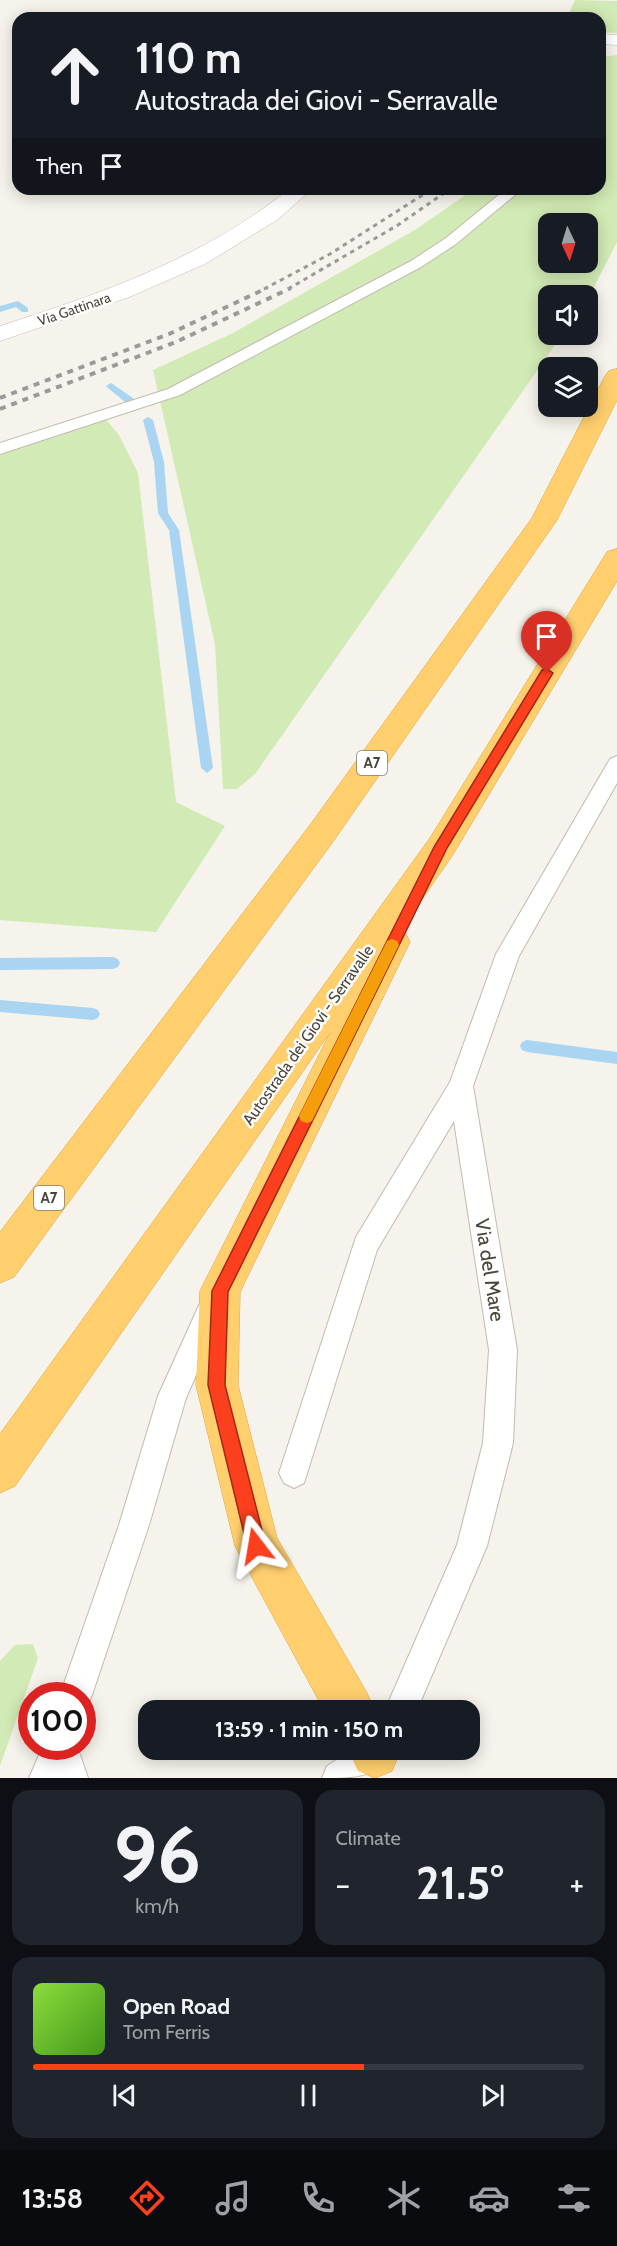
<!DOCTYPE html>
<meta charset="utf-8">
<style>
:root{--surface:#171b24;--page:#20242c;--text:#f1f3f6;--muted:#9ea1a6;--line:#363941;--accent:#fc3f1d}
body{margin:0;font-family:Cabin,sans-serif;background:var(--page);color:var(--text);height:100vh;display:flex;flex-direction:column;font-size:22px;white-space:nowrap}
*{box-sizing:border-box;margin:0}
p{font-size:20px;color:var(--muted)}
.icon{flex:none;width:33px;height:33px;fill:none;stroke:currentColor;stroke-width:2;stroke-linecap:round;stroke-linejoin:round}
.map{position:relative;height:1778px;overflow:hidden}
.drawer{display:flex;flex-direction:column;gap:12px;padding:12px;background:#0d0f14;flex:1}
.drawer>*{flex:none}
.hud{position:absolute;left:12px;top:12px;width:594px;height:183px;border-radius:18px;box-shadow:0 3px 15px #0003;background:#171b24;color:var(--text);overflow:hidden}
.needle{width:39px;rotate:176deg}
.buttons{position:absolute;left:538px;top:213px;display:grid;gap:12px}
.buttons a{display:grid;place-items:center;width:60px;height:60px;border-radius:12px;background:var(--surface);box-shadow:0 3px 15px #0003;font-size:30px}
.speed{position:absolute;left:18px;top:1682px;display:flex;gap:12px;font-size:30px;font-weight:700;text-align:center}
.speed>*{display:grid;place-content:center;width:78px;height:78px;border-radius:50%;background:var(--surface);box-shadow:0 3px 15px #0003;line-height:1}
.speed .limit{border:9px solid #d22;background:#fff;color:#111}
.pin{position:absolute;display:grid;place-items:center;width:51px;height:51px;color:#fff;margin:-62px -26px;border-radius:50% 50% 50% 0;rotate:-45deg;box-shadow:0 0 6px #0007}
.pin .icon{rotate:45deg}
.me{position:absolute;width:66px;margin:-33px;rotate:346deg;stroke-linejoin:round;filter:drop-shadow(0 0 4px #0008)}
.turn{display:flex;align-items:center;gap:21px;height:126px;padding:0 24px;font-size:27px}
.turn .icon{width:78px;height:78px;stroke-width:2.5}
.turn b{display:block;font-size:42px;line-height:51px}
.then{display:flex;align-items:center;height:57px;padding:0 24px;background:#0003;gap:12px;font-size:22px}
.big{font-size:45px;font-weight:800;line-height:1.1}
.drawer .widget{flex:1;display:flex;flex-direction:column;justify-content:center;gap:9px;min-width:0;padding:0 21px;border-radius:18px;background:var(--page)}
.drawer .dial{align-items:center;gap:0}
.dial b{font-size:78px;line-height:1}
.song{display:flex;align-items:center;gap:18px}
.cover{width:72px;height:72px;border-radius:9px;background:linear-gradient(135deg,hsl(90 70% 55%),hsl(100 70% 35%))}
.played{height:6px;border-radius:3px;background:linear-gradient(90deg,var(--accent) 60%,var(--line) 60%)}
.keys{display:flex;justify-content:space-around;direction:ltr}
.heat{display:flex;justify-content:space-between;align-items:center;font-size:33px;direction:ltr}
.drawer .tiles{flex:1;display:grid;gap:12px;grid-template-columns:1fr 1fr}
.widget:last-child{grid-column:span 2}
.trip{position:absolute;left:138px;top:1700px;width:342px;height:60px;border-radius:18px;background:var(--surface);box-shadow:0 3px 15px #0003;font-weight:800;line-height:60px;text-align:center}
.tab-bar{display:flex;height:96px;justify-content:space-around;align-items:center;background:#090b0e;color:var(--muted)}
.tab-bar .icon{width:42px;height:42px}
.tab-bar .current{color:var(--accent)}
.tab-bar b{font-size:27px;color:var(--text)}
.map>svg:first-child{display:block}
.green{fill:#d2eab5;fill-rule:evenodd}
.lines{fill:none;stroke-linecap:round;stroke-linejoin:round}
.stream{fill:#a9d4f2;fill-rule:evenodd}
.lane-casing{stroke:#c2bbae;stroke-width:2}
.street-casing{stroke:#c2bbae;stroke-width:1}
.highway-casing{stroke:#e0a43c;stroke-width:1}
.lane{fill:#fff;fill-rule:evenodd}
.street{fill:#fff;fill-rule:evenodd}
.highway{fill:#ffcf6e;fill-rule:evenodd}
.rail-far1{stroke:#9a9a9a;stroke-width:3;stroke-dasharray:4.5 4.5;stroke-linecap:butt}
.rail{stroke:#9a9a9a;stroke-width:4;stroke-dasharray:6 6;stroke-linecap:butt}
.route{fill:#fc3f1d;stroke:#a42913;stroke-width:1.5}
.slow{fill:#f59e0b}
.labels{text-anchor:middle;dominant-baseline:central;stroke-width:5;stroke-linejoin:round;paint-order:stroke}
.far-street-label{font-size:14px;fill:#4b4439;stroke:#fff}
.shield{fill:#fff;stroke:#817c74;stroke-width:1.5}
.shield-label{font-size:15px;font-weight:bold;fill:#4b4439}
.street-label{font-size:16px;fill:#4b4439;stroke:#fff}
.near-street-label{font-size:20px;fill:#4b4439;stroke:#fff}
</style>
<div class="map">
<svg width="617" height="1778" viewBox="0 0 617 1778">
<rect width="100%" height="100%" fill="#f6f3ec"/>
<!-- green -->
<g class="green">
<polygon points="575,0 617,1 617,33 600,32 600,18 567,18"/>
<path d="M617,55v187l-24,47 -5,8 -39,-1v38l13,1 -307,439 -18,15h-14l-8,-145 -62,-274 80,-37 182,-103 59,-41h126v-132zM549,224h39v38h-39z"/>
<polygon points="103,416 119,435 138,473 176,802 225,826 156,932 0,920 0,449"/>
<polygon points="33,1644 38,1658 0,1766 0,1661 15,1645"/>
</g>
<g class="lines">
<!-- stream -->
<g class="stream">
<polygon points="18,301 28,308 28,312 22,312 16,307 0,312 0,306"/>
<polygon points="111,383 133,398 133,402 125,402 108,388 106,386"/>
<polygon points="148,417 153,420 164,462 168,513 179,530 213,768 207,773 201,768 169,530 158,513 154,462 143,420"/>
<polygon points="113,957 118,959 120,963 118,967 113,969 0,970 0,958"/>
<polygon points="0,1000 93,1008 98,1010 100,1014 98,1018 93,1020 0,1012"/>
<polygon points="527,1040 617,1052 617,1064 527,1052 522,1050 520,1046 522,1042"/>
</g>
<defs>
<g id="lane">
<polygon points="506,189 522,189 456,244 421,267 180,395 0,454 0,443 168,389 411,261 446,238"/>
<polygon points="617,756 617,783 519,956 473,1086 517,1350 513,1443 487,1546 417,1710 385,1710 457,1545 483,1443 489,1350 454,1121 377,1250 304,1483 294,1488 284,1483 279,1473 356,1237 450,1082 496,954 610,759"/>
<polygon points="210,1299 220,1303 224,1312 186,1398 149,1525 92,1695 87,1706 82,1708 82,1695 60,1695 119,1525 158,1396 200,1303"/>
<polygon points="43,1746 77,1746 88,1778 29,1778"/>
<path d="M353,1749h41c-14,29 -39,29 -72,29l5,-12z"/>
</g>
<g id="street">
<polygon points="600,34 617,35 617,45 600,44"/>
<path d="M289,189h23l-35,31 -72,44 -78,34 -127,43v-15c103,-33 204,-68 289,-137z"/>
</g>
<g id="highway">
<polygon points="617,369 617,400 557,520 332,843 14,1277 0,1283 0,1232 310,825 532,518 605,376 609,371"/>
<polygon points="617,549 617,581 452,856 400,931 405,932 410,942 240,1292 238,1385 277,1538 367,1693 374,1710 324,1710 235,1546 196,1385 200,1291 331,1031 15,1486 0,1493 0,1434 430,838 607,552"/>
<polygon points="348,1749 397,1749 399,1754 392,1771 375,1778 358,1771"/>
</g>
</defs>
<!-- lane casing -->
<use href="#lane" class="lane-casing"/>
<!-- street casing -->
<use href="#street" class="street-casing"/>
<!-- highway casing -->
<use href="#highway" class="highway-casing"/>
<!-- lane -->
<use href="#lane" class="lane"/>
<!-- street -->
<use href="#street" class="street"/>
<!-- highway -->
<use href="#highway" class="highway"/>
<!-- rail-far1 -->
<g class="rail-far1">
<polyline points="264,289 330,254 432,189"/>
<polyline points="288,289 398,225 450,189"/>
</g>
<!-- rail -->
<g class="rail">
<polyline points="0,398 169,334 267,288"/>
<polyline points="0,409 176,342 291,288"/>
</g>
</g>
<!-- route -->
<polygon class="route" points="547,669 553,673 447,848 228,1292 225,1385 266,1546 263,1552 256,1555 250,1552 247,1546 208,1385 212,1291 434,847 542,670"/>
<!-- slow -->
<polygon class="slow" points="392,939 397,941 399,945 312,1121 307,1123 301,1121 299,1116 301,1112 387,941"/>
<g class="labels">
<!-- far-street labels -->
<g class="far-street-label">
<text transform="translate(74 309) rotate(-19)">Via Gattinara</text>
</g>
<!-- shield labels -->
<g class="shield">
<rect x="357" y="751" width="30" height="24" rx="4.5"/>
<rect x="34" y="1186" width="30" height="24" rx="4.5"/>
</g>
<g class="shield-label">
<text x="372" y="763">A7</text>
<text x="49" y="1198">A7</text>
</g>
<!-- street labels -->
<g class="street-label">
<text transform="translate(308 1035) rotate(-55)">Autostrada dei Giovi - Serravalle</text>
</g>
<!-- near-street labels -->
<g class="near-street-label">
<text transform="translate(490 1270) rotate(81)">Via del Mare</text>
</g>
</g>
</svg>
<div class="buttons">
<a><svg class="needle" viewBox="-14 -14 28 28"><path d="M0-13l5 13h-10z" fill="#e53935"/><path d="M0 13l5-13h-10z" fill="#9ea1a6"/></svg></a>
<a><svg class="icon" aria-label="sound" viewBox="0 0 24 24"><path d="M4 9h4l5-4v14l-5-4H4zM17 9q2 3 0 6"/></svg></a>
<a><svg class="icon" aria-label="layers" viewBox="0 0 24 24"><path d="M12 4l9 5-9 5-9-5zM3 14l9 5 9-5"/></svg></a>
</div>
<div class="speed"><div class="limit">100</div></div>
<div class="pin" style="left:547px;top:673px;background:#d93025"><svg class="icon" aria-label="arrive" viewBox="0 0 24 24"><path d="M6 21V4h12l-3 4 3 4H6"/></svg></div>
<svg class="me" style="left:256px;top:1546px" viewBox="-20 -20 40 40"><path d="M0-17L14 15 0 8-14 15z" fill="#fc3f1d" stroke="#fff" stroke-width="4"/></svg>
<div class="trip">13:59 · 1 min · 150 m</div>
<div class="hud">
<div class="turn"><svg class="icon" aria-label="ahead" viewBox="0 0 24 24"><path d="M12 20V5M6 11l6-6 6 6"/></svg><div><b>110 m</b>Autostrada dei Giovi - Serravalle</div></div>
<div class="then">Then<svg class="icon" aria-label="arrive" viewBox="0 0 24 24"><path d="M6 21V4h12l-3 4 3 4H6"/></svg></div>
</div>
</div>
<section class="drawer">
<div class="tiles">
<div class="widget dial"><b>96</b><p>km/h</p></div>
<div class="widget"><p>Climate</p>
<div class="heat"><a>−</a><b class="big">21.5°</b><a>+</a></div>
</div>
<div class="widget">
<div class="song"><i class="cover"></i><div><b>Open Road</b><p>Tom Ferris</p></div></div>
<div class="played"></div>
<div class="keys"><svg class="icon" aria-label="previous" viewBox="0 0 24 24"><path d="M18 5L8 12l10 7zM5 5v14"/></svg><svg class="icon" aria-label="pause" viewBox="0 0 24 24"><path d="M8 5v14M16 5v14"/></svg><svg class="icon" aria-label="next" viewBox="0 0 24 24"><path d="M6 5l10 7-10 7zM19 5v14"/></svg></div>
</div>
</div>
</section>
<nav class="tab-bar">
<b>13:58</b>
<svg class="icon current" aria-label="directions" viewBox="0 0 24 24"><path d="M12 3l9 9-9 9-9-9zM9 14v-3h6M13 9l2 2-2 2"/></svg>
<svg class="icon" aria-label="music" viewBox="0 0 24 24"><path d="M9 18V5l10-2v13"/><circle cx="6" cy="18" r="3"/><circle cx="16" cy="16" r="3"/></svg>
<svg class="icon" aria-label="phone" viewBox="0 0 24 24"><path d="M5 4h4l2 5-3 2q2 4 5 5l2-3 5 2v4C11 20 4 13 5 4z"/></svg>
<svg class="icon" aria-label="climate" viewBox="0 0 24 24"><path d="M12 3v18M4 7l16 10M4 17L20 7"/></svg>
<svg class="icon" aria-label="car" viewBox="0 0 24 24"><path d="M5 17H2v-5l4-1 3-4h7l3 4 3 1v5h-3M9 17h6M6 11h13"/><circle cx="7" cy="17" r="2"/><circle cx="17" cy="17" r="2"/></svg>
<svg class="icon" aria-label="filters" viewBox="0 0 24 24"><path d="M4 7h16M4 17h16"/><circle cx="9" cy="7" r="2"/><circle cx="15" cy="17" r="2"/></svg>
</nav>
